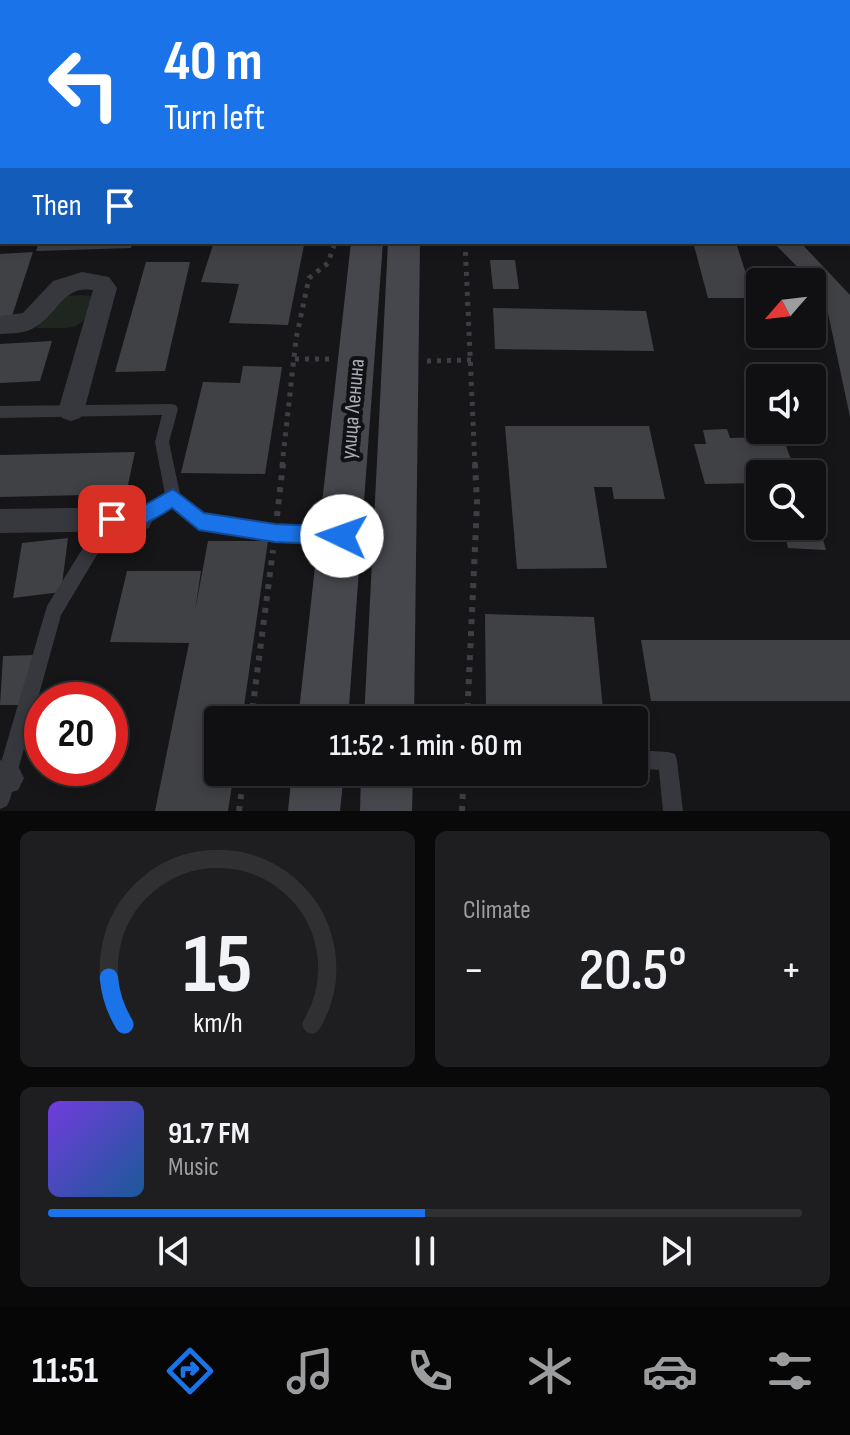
<!DOCTYPE html>
<meta charset="utf-8">
<style>
:root{--surface:#101012;--page:#1e1e20;--text:#f1f3f6;--muted:#9c9d9f;--line:#303032;--accent:#1a73e8}
body{margin:0;font-family:"Sofia Sans Condensed",sans-serif;background:var(--page);color:var(--text);height:100vh;display:flex;flex-direction:column;font-size:30px;white-space:nowrap}
*{box-sizing:border-box;margin:0}
p{font-size:26px;color:var(--muted)}
.icon{flex:none;width:44px;height:44px;fill:none;stroke:currentColor;stroke-width:2;stroke-linecap:round;stroke-linejoin:round}
.map{position:relative;height:811px;overflow:hidden}
.sheet{display:flex;flex-direction:column;gap:20px;padding:20px;background:#09090a;flex:1}
.sheet>*{flex:none}
.hud{position:absolute;left:0px;top:0px;width:850px;height:244px;box-shadow:0 4px 12px #0003,0 0 0 2px var(--line);background:#1a73e8;color:#fff;overflow:hidden}
.needle{width:52px;rotate:242deg}
.fabs{position:absolute;left:746px;top:268px;display:grid;gap:16px}
.fabs a{display:grid;place-items:center;width:80px;height:80px;border-radius:8px;background:var(--surface);box-shadow:0 4px 12px #0003,0 0 0 2px var(--line);font-size:40px}
.speed{position:absolute;left:24px;top:682px;display:flex;gap:16px;font-size:40px;font-weight:700;text-align:center}
.speed>*{display:grid;place-content:center;width:104px;height:104px;border-radius:50%;background:var(--surface);box-shadow:0 4px 12px #0003,0 0 0 2px var(--line);line-height:1}
.speed .limit{border:12px solid #d22;background:#fff;color:#111}
.pin{position:absolute;display:grid;place-items:center;width:68px;height:68px;color:#fff;margin:-34px;border-radius:16px;box-shadow:0 4px 12px #0006}
.me{position:absolute;width:88px;margin:-44px;rotate:273deg;stroke-linejoin:round;filter:drop-shadow(0 0 6px #0008)}
.turn{display:flex;align-items:center;gap:28px;height:168px;padding:0 32px;font-size:36px}
.turn .icon{width:104px;height:104px;stroke-width:2.5}
.turn b{display:block;font-size:56px;line-height:68px}
.then{display:flex;align-items:center;height:76px;padding:0 32px;background:#0003;gap:16px;font-size:30px}
.big{font-size:60px;font-weight:600;line-height:1.1}
.sheet .widget{flex:1;display:flex;flex-direction:column;justify-content:center;gap:12px;min-width:0;padding:0 28px;border-radius:12px;background:var(--page)}
.sheet .dial{align-items:center;gap:0}
.dial svg{height:208px;overflow:visible;fill:none;stroke:var(--line);stroke-width:7;stroke-linecap:round;text-anchor:middle}
.dial text{fill:var(--text);stroke:none}
.song{display:flex;align-items:center;gap:24px}
.cover{width:96px;height:96px;border-radius:12px;background:linear-gradient(135deg,hsl(260 70% 55%),hsl(210 70% 35%))}
.played{height:8px;border-radius:4px;background:linear-gradient(90deg,var(--accent) 50%,var(--line) 50%)}
.keys{display:flex;justify-content:space-around;direction:ltr}
.heat{display:flex;justify-content:space-between;align-items:center;font-size:44px;direction:ltr}
.sheet .tiles{flex:1;display:grid;gap:20px;grid-template-columns:1fr 1fr}
.widget:last-child{grid-column:span 2}
.trip{position:absolute;left:204px;top:706px;width:444px;height:80px;border-radius:8px;background:var(--surface);box-shadow:0 4px 12px #0003,0 0 0 2px var(--line);font-weight:600;line-height:80px;text-align:center}
.tab-bar{display:flex;height:128px;justify-content:space-around;align-items:center;background:#060607;color:var(--muted)}
.tab-bar .icon{width:56px;height:56px}
.tab-bar .active{color:var(--accent)}
.tab-bar b{font-size:36px;color:var(--text)}
.map>svg:first-child{display:block}
.green{fill:#1e261f}
.building{fill:#404145}
.lines{fill:none;stroke-linecap:round;stroke-linejoin:round}
.path-far1{stroke:#3d3f44;stroke-width:5;stroke-dasharray:4 6;stroke-linecap:butt}
.path{stroke:#3d3f44;stroke-width:6;stroke-dasharray:5 7;stroke-linecap:butt}
.service{fill:#37383d;fill-rule:evenodd}
.minor{fill:#37383d;fill-rule:evenodd}
.secondary{fill:#45474d;fill-rule:evenodd}
.route{fill:#1a73e8;stroke:#114b97;stroke-width:2}
.labels{text-anchor:middle;dominant-baseline:central;stroke-width:8;stroke-linejoin:round;paint-order:stroke}
.street-label{font-size:22px;fill:#a8adb8;stroke:#111113}
</style>
<div class="map">
<svg width="850" height="811" viewBox="0 0 850 811">
<rect width="100%" height="100%" fill="#161618"/>
<!-- green -->
<path class="green" d="M81,295l13,1c-10,39 -23,31 -58,32l28,-32z"/>
<!-- building -->
<g class="building">
<polygon points="39,242 132,242 131,248 36,251"/>
<polygon points="214,242 304,245 288,325 229,323 239,284 201,282"/>
<polygon points="693,242 736,243 754,298 708,298"/>
<polygon points="773,242 800,242 850,295 850,417 824,294"/>
<polygon points="33,252 11,319 0,320 0,254"/>
<polygon points="490,260 515,260 519,289 493,289"/>
<polygon points="146,262 190,262 165,371 115,372"/>
<polygon points="493,308 646,311 654,351 495,349"/>
<polygon points="52,341 40,381 0,383 0,344"/>
<polygon points="243,366 282,367 265,474 181,473 203,382 240,383"/>
<polygon points="505,426 649,426 665,499 614,499 612,487 594,487 607,568 517,569"/>
<polygon points="727,429 730,438 783,437 796,474 760,474 760,483 705,484 694,444 706,444 703,430"/>
<polygon points="135,452 126,494 0,497 0,455"/>
<polygon points="813,505 826,550 788,548 783,526 812,526"/>
<polygon points="68,538 61,592 13,598 22,543"/>
<polygon points="208,541 268,541 242,720 218,720 218,772 234,772 228,811 155,811 189,643 110,642 127,571 201,571 195,611"/>
<polygon points="485,614 594,617 603,709 486,705"/>
<polygon points="641,640 850,640 850,701 651,701"/>
<polygon points="35,655 21,705 0,705 3,656"/>
</g>
<g class="lines">
<!-- path-far1 -->
<g class="path-far1">
<polyline points="465,242 475,466"/>
<polyline points="295,359 330,359"/>
<polyline points="427,361 471,360"/>
<polyline points="282,466 296,339 309,278 328,263 335,242"/>
</g>
<!-- path -->
<g class="path">
<polyline points="277,516 283,464"/>
<polyline points="251,720 273,550"/>
<polyline points="467,720 477,504 475,464"/>
<polyline points="239,811 244,772"/>
<polyline points="462,811 464,772"/>
</g>
<!-- service -->
<g class="service">
<polygon points="171,404 176,405 178,409 169,442 180,494 203,515 275,526 338,529 344,531 346,536 344,541 338,543 275,540 199,528 194,526 172,506 98,553 61,615 10,799 7,806 0,809 0,766 47,606 86,543 165,494 155,442 162,415 0,418 0,406"/>
<polygon points="634,750 668,752 675,754 677,761 683,811 663,811 659,770 634,768"/>
</g>
<!-- minor -->
<g class="minor">
<rect x="43" y="0" width="16" height="2"/>
<polygon points="838,0 850,0 850,9 848,2"/>
<polygon points="2,124 2,140 0,141 0,125"/>
<rect x="0" y="155" width="2" height="12"/>
<path d="M82,272l27,5 8,11 -33,123 -4,7 -9,3 -9,-3 -4,-7 35,-121c-29,-5 -35,22 -56,36 -11,8 -24,7 -37,8v-18l23,-3 30,-32z"/>
<polygon points="139,507 149,510 153,519 149,528 139,531 0,533 0,509"/>
<polygon points="0,760 18,766 24,778 18,790 0,796"/>
</g>
<!-- secondary -->
<g class="secondary">
<polygon points="374,0 398,0 373,2"/>
<polygon points="351,242 383,242 348,720 298,720"/>
<polygon points="388,242 420,242 414,720 364,720"/>
<polygon points="292,772 344,772 340,811 288,811"/>
<polygon points="361,772 413,772 412,811 360,811"/>
</g>
</g>
<!-- route -->
<path class="route" d="M173,489l31,24 71,11 67,3 7,3 3,6 -3,7 -7,2 -67,-3 -76,-12 -27,-22c-21,14 -41,26 -67,17l-3,-6 3,-6 31,-3z"/>
<g class="labels">
<!-- street labels -->
<g class="street-label">
<text transform="translate(353 409) rotate(-85)">улица Ленина</text>
</g>
</g>
</svg>
<div class="fabs">
<a><svg class="needle" viewBox="-14 -14 28 28"><path d="M0-13l5 13h-10z" fill="#e53935"/><path d="M0 13l5-13h-10z" fill="#9c9d9f"/></svg></a>
<a><svg class="icon" aria-label="sound" viewBox="0 0 24 24"><path d="M4 9h4l5-4v14l-5-4H4zM17 9q2 3 0 6"/></svg></a>
<a><svg class="icon" aria-label="search" viewBox="0 0 24 24"><circle cx="10" cy="10" r="6"/><path d="M15 15l6 6"/></svg></a>
</div>
<div class="speed"><div class="limit">20</div></div>
<div class="pin" style="left:112px;top:519px;background:#d93025"><svg class="icon" aria-label="arrive" viewBox="0 0 24 24"><path d="M6 21V4h12l-3 4 3 4H6"/></svg></div>
<svg class="me" style="left:342px;top:536px" viewBox="-20 -20 40 40"><circle r="19" fill="#fff"/><path d="M0-13L10 11 0 6-10 11z" fill="#1a73e8"/></svg>
<div class="trip">11:52 · 1 min · 60 m</div>
<div class="hud">
<div class="turn"><svg class="icon" aria-label="left" viewBox="0 0 24 24"><path d="M17 20v-9H6M10 6l-5 5 5 5"/></svg><div><b>40 m</b>Turn left</div></div>
<div class="then">Then<svg class="icon" aria-label="arrive" viewBox="0 0 24 24"><path d="M6 21V4h12l-3 4 3 4H6"/></svg></div>
</div>
</div>
<section class="sheet">
<div class="tiles">
<div class="widget dial"><svg viewBox="0 0 100 80">
<path d="M14 69A42 42 0 1 1 86 69"/>
<path d="M14 69A42 42 0 0 1 8 51" stroke="#1a73e8"/>
<text x="50" y="56" font-size="32" font-weight="700">15</text>
<text x="50" y="72" font-size="11">km/h</text>
</svg></div>
<div class="widget"><p>Climate</p>
<div class="heat"><a>−</a><b class="big">20.5°</b><a>+</a></div>
</div>
<div class="widget">
<div class="song"><i class="cover"></i><div><b>91.7 FM</b><p>Music</p></div></div>
<div class="played"></div>
<div class="keys"><svg class="icon" aria-label="previous" viewBox="0 0 24 24"><path d="M18 5L8 12l10 7zM5 5v14"/></svg><svg class="icon" aria-label="pause" viewBox="0 0 24 24"><path d="M8 5v14M16 5v14"/></svg><svg class="icon" aria-label="next" viewBox="0 0 24 24"><path d="M6 5l10 7-10 7zM19 5v14"/></svg></div>
</div>
</div>
</section>
<nav class="tab-bar">
<b>11:51</b>
<svg class="icon active" aria-label="directions" viewBox="0 0 24 24"><path d="M12 3l9 9-9 9-9-9zM9 14v-3h6M13 9l2 2-2 2"/></svg>
<svg class="icon" aria-label="music" viewBox="0 0 24 24"><path d="M9 18V5l10-2v13"/><circle cx="6" cy="18" r="3"/><circle cx="16" cy="16" r="3"/></svg>
<svg class="icon" aria-label="phone" viewBox="0 0 24 24"><path d="M5 4h4l2 5-3 2q2 4 5 5l2-3 5 2v4C11 20 4 13 5 4z"/></svg>
<svg class="icon" aria-label="climate" viewBox="0 0 24 24"><path d="M12 3v18M4 7l16 10M4 17L20 7"/></svg>
<svg class="icon" aria-label="car" viewBox="0 0 24 24"><path d="M5 17H2v-5l4-1 3-4h7l3 4 3 1v5h-3M9 17h6M6 11h13"/><circle cx="7" cy="17" r="2"/><circle cx="17" cy="17" r="2"/></svg>
<svg class="icon" aria-label="filters" viewBox="0 0 24 24"><path d="M4 7h16M4 17h16"/><circle cx="9" cy="7" r="2"/><circle cx="15" cy="17" r="2"/></svg>
</nav>
